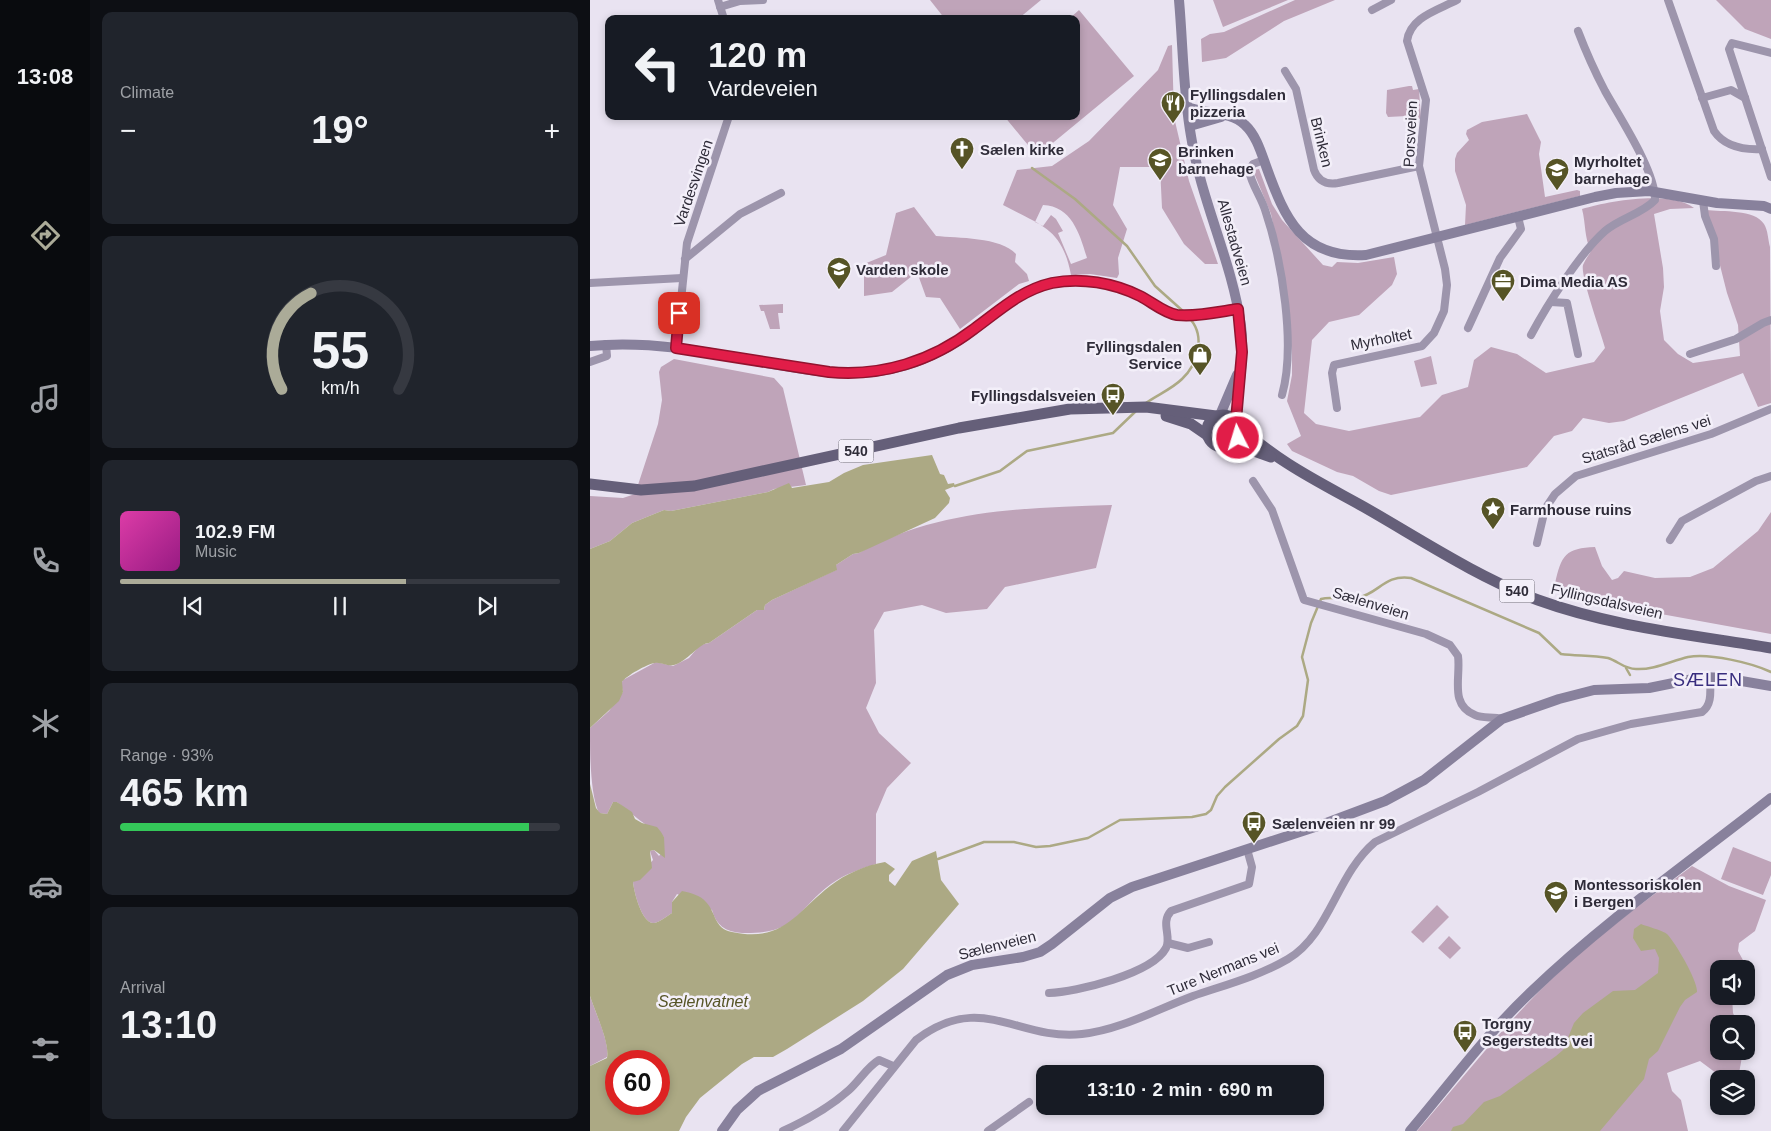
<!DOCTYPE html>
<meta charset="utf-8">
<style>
:root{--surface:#171b24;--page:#20242c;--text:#f1f3f6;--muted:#9ea1a6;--line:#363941;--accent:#abab98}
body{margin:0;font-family:Arial,sans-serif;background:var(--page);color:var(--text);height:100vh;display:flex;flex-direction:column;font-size:19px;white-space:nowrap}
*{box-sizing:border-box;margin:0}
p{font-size:16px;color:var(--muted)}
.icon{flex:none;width:28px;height:28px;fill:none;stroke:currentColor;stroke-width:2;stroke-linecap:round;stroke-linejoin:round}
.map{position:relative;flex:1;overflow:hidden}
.panel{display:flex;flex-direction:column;gap:12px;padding:12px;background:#0d0f14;width:500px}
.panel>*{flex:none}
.hud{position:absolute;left:15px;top:15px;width:475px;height:105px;border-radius:10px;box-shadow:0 2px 8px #0003;background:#171b24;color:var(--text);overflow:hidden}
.buttons{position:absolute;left:1120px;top:960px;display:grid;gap:10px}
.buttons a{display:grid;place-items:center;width:45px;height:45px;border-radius:10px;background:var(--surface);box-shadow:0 2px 8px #0003;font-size:25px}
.speed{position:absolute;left:15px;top:1050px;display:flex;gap:10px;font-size:25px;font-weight:700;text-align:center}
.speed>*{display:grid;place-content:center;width:65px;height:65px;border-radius:50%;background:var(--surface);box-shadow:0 2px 8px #0003;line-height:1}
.speed .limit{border:8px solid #d22;background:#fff;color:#111}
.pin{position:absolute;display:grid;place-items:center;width:42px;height:42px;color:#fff;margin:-21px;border-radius:10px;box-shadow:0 2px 8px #0006}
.me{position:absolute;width:55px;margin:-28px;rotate:355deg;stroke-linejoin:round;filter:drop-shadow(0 0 4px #0008)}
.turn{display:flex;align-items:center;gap:18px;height:105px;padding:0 20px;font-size:22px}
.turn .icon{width:65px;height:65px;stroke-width:2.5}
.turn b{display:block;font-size:35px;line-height:42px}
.big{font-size:38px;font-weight:600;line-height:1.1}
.panel .card{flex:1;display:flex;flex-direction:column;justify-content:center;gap:8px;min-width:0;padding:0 18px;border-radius:10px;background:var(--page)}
.panel .dial{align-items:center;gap:0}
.dial svg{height:130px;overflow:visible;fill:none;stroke:var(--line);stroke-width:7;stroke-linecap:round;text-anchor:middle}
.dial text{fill:var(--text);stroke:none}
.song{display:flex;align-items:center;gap:15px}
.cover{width:60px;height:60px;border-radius:8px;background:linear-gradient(135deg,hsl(320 70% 55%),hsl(310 70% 35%))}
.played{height:5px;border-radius:2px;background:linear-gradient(90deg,var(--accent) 65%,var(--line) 65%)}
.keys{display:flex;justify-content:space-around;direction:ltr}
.heat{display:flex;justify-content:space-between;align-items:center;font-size:28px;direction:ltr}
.charge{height:8px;border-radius:4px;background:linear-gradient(90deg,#34c759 93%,var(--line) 0)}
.trip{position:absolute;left:446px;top:1065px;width:288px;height:50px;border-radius:10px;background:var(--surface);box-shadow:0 2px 8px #0003;font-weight:600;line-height:50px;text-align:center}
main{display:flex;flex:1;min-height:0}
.menu{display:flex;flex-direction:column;width:90px;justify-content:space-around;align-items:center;background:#090b0e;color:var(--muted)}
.menu .icon{width:35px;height:35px}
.menu .selected{color:var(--accent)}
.menu b{font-size:22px;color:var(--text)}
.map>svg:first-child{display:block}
.green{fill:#bfa4b9;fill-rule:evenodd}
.water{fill:#aca984;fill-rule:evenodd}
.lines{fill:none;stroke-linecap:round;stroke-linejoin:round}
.stream{stroke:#aca984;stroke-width:2.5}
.street{stroke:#9d95ac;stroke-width:8}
.secondary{stroke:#88819c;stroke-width:10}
.primary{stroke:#655f79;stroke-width:11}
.route-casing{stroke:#92132f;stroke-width:12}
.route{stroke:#e11d48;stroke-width:9}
.labels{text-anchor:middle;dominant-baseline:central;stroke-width:5;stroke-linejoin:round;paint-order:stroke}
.shield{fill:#f3eff9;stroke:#6a6673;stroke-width:1}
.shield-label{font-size:14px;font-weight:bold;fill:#2f2c39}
.poi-label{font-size:15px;font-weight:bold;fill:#2f2c39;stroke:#f3eff9;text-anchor:start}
.street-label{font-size:15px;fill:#2f2c39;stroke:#f3eff9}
.water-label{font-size:16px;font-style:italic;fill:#565426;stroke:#f3eff9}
.quarter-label{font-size:18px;letter-spacing:1px;fill:#392e7f;stroke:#f3eff9}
</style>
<main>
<nav class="menu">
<b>13:08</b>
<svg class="icon selected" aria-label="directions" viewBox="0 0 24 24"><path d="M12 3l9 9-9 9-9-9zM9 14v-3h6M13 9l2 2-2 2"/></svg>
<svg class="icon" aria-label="music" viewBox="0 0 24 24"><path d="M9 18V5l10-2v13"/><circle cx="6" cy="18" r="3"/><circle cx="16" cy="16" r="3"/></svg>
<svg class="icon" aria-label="phone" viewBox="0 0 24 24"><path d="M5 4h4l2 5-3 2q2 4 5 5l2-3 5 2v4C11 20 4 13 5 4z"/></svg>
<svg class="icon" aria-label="climate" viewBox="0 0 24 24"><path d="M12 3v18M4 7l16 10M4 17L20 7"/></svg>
<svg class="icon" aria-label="car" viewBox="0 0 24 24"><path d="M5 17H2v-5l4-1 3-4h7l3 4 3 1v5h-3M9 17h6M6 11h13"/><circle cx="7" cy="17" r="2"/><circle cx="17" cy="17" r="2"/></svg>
<svg class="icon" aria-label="filters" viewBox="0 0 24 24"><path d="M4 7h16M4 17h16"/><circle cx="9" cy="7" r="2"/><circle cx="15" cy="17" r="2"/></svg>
</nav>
<section class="panel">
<div class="card"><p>Climate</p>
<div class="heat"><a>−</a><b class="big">19°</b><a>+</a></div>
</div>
<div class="card dial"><svg viewBox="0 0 100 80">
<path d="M14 69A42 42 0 1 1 86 69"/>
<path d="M14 69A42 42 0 0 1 32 10" stroke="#abab98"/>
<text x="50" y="56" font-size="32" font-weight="700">55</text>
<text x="50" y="72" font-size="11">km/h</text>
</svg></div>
<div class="card">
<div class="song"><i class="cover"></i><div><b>102.9 FM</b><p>Music</p></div></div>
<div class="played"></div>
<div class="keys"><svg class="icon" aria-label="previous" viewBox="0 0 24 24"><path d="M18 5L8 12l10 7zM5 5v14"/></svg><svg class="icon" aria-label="pause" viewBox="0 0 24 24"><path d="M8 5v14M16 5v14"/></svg><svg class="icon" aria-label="next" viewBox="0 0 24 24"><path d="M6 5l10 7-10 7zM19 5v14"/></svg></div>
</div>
<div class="card"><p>Range · 93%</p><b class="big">465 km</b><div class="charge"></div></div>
<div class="card"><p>Arrival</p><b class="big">13:10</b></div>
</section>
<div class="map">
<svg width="1181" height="1131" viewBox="0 0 1181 1131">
<rect width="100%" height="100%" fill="#e9e3f1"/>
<!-- green -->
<g class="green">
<polygon points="340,0 451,0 428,19 355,19"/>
<polygon points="623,0 698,0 633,27"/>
<polygon points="705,0 745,0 694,21 636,58 612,62 611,39 620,34 634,32"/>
<polygon points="1126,0 1181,0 1181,39 1155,29"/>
<polygon points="489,10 544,76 447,156 414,116 486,116 486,19 479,19"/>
<path d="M582,45l2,72 15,64 29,83h-13l-21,-20 -22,-36 -2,-41h-40l-7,38 14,24 -9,29 1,16 -2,4 -27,-4 -19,1c-9,-47 -29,-49 -68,-70l14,-35 35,-4 37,-25 69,-71 10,-24zM453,205c29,1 37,30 44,53l-16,6 -13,-31 5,-2 -7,-12 -5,-4 -8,11 -8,-4z"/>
<polygon points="819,86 822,86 823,90 829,89 831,119 817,116 798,117 796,113 797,90"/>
<polygon points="937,114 951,142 949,154 955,197 987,190 990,191 990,196 875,225 876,205 865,171 865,159 867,153 879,140 876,134 877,130 892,122"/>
<path d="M669,169l13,35 10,16 41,45 9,2 5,-5 21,1 36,-6 3,17 -5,11 -33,30 -30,7 -17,18 -8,73 12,11 33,7 71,-14 22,-22 26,-8 6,-27 17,-13 26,7 29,19 48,-11 11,-14c-4,-15 -25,-73 -22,-83 2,-5 6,-10 8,-14 -7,-14 -5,-27 -9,-42 27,-8 89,-19 112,-1l-24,1 -16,5 9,54 1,19 -4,24 4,29 14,14 15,9 47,-7 -2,-31 -11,-32 -21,-83c16,2 49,-1 58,14 4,6 4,16 6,23l1,156 -13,4 -15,-34 -119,48 -15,2 -26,-5 -11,13 -18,5 -27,31 -136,28 -12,-4 -26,-15 -16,-4 -45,-21 -5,-7 14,-8 -14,-35 5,-26v-20l-8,-76 -13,-65 -17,-41v-3z"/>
<path d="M324,207l22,29c21,2 65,1 80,18l-1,8 12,12 2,7 -10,3 -59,45 -20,-31 -14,-1 -9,-25 -25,20 -28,4v-32l22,-9 10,-42z"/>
<polygon points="193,304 193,313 188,313 190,329 180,329 174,311 171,311 169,305"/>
<polygon points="841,356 847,384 831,387 824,361"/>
<polygon points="84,359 184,378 193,388 216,485 184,489 178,492 81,511 74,510 42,523 20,541 0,549 0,496 33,498 45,494 68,424 72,400 69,372 71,367"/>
<path d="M522,505l-16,63 -91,19 -18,22 -41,4 -24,-8 -38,7 -10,18 2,53 -10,25 13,25 32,30 -24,25 -11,26v50c-16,5 -31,10 -45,20 -38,29 -33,50 -89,49 -17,-1 -26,-8 -30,-23l-35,-16 -5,8v11c-5,3 -12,9 -18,10 -12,1 -20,-31 -21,-41l20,-22 -3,-9 4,-1 5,6 4,-5 1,-14c-19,-12 -31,-22 -47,-35h-4l-6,12 -8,-1c-9,-19 -9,-61 -9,-85l19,-17 14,-19 -2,-8 2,-4 33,-18 17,4 16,-8 11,-13 9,-2 48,-33h7l1,-5 7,-5 64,-30v-5l17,-11 6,-1c78,-44 166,-45 253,-48z"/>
<path d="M1181,512v122l-187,-34 -29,-16c6,-29 11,-36 40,-37l7,19 10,14 6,-2 6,-7 31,7 35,-1 23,-9 45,-37z"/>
<polygon points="1143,847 1181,862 1181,875 1173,895 1131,879"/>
<path d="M1102,866l37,20 37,14 -11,31 -16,12 -1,8 6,11 -3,7h-22v27h13l1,17 5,11h-19v27h24l-5,28h-14l-24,-18 -33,12 5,18 9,9 7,31h-271c53,-61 103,-127 164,-179 35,-30 74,-58 111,-86z"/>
<polygon points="847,905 859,917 833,943 821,932"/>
<polygon points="859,936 871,948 860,959 848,948"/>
<path d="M0,996c5,16 20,47 17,61l-17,9z"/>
</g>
<!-- water -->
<g class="water">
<path d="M342,455l8,19 4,1 4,9 6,-1 1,3 -10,4 5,8 -1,5 -14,15 -76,35 -6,1 -17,11 1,5 -65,30 -7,5 -1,5h-7l-48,33c-10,0 -22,19 -35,22 -6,2 -13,-3 -19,-2 -8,1 -29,13 -33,19l1,10 -4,9 -29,27v-179l20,-8 22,-18 32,-13 7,1 97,-19 21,-9 3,5 37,-6 15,-9 19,-8z"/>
<path d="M0,784l6,24 4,5 7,1 6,-12h4l15,10 3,7 7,4 15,4 4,5 3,5 1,21 -11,-8 -4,1 2,17 -12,12 -7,2c1,10 9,42 21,41 6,-1 13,-7 18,-10v-11l10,-11c9,2 18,4 24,11 10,10 8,27 26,30 52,11 64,-20 98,-46 15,-12 36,-21 55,-24l10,7 -6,6v6l6,5 17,-25 24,-10 5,29 18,24 -56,65 -40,32 -76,48 -14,8h-19l-12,7 -42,34 -14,19 -7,14h-89v-65l17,-8c3,-15 -12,-46 -17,-62zM26,1061h43v43h-43z"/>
<path d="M1051,924c5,2 23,7 26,10 8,8 31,47 30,58l-12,8 -5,7 -22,44 -9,8 -5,20 -44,52h-149l2,-4 10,-3 21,-22 16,-6 56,-40 7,-6 11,-27 9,-10 30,-22 22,-1 23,-17 1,-15 -4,-9 -14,2 -8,-13 1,-9z"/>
</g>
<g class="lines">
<!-- stream -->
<g class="stream">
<polyline points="442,168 485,199 537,246 565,286 594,312"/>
<path d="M556,403c11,-8 26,-14 36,-24 16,-15 23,-42 9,-59"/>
<polyline points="365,486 410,471 437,451 523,433 546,411"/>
<polyline points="1036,668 1040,675"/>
<path d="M348,859l46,-17h30l22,5 14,-1 38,-8 32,-18 72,-3 14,-3 5,-4 6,-14 8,-9 54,-48 18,-13 6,-10 5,-36 -6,-23 9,-34 10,-24c12,-3 25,2 36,-1 22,-4 27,-24 54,-20l128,55 22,21c16,2 31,1 47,4 10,3 16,11 28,11 18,1 35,-8 52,-12 22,-4 64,6 83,15"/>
</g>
<!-- street -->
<g class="street">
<polyline points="128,0 134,19"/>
<path d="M1078,0l46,131c11,16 30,19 48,18"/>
<polyline points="130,7 150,1 173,0"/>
<polyline points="782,10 801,0"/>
<polyline points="1181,53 1142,43 1139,49 1181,177"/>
<path d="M695,71l11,18 18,81c4,11 12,15 24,13l81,-17"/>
<polyline points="1112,98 1141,90 1155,98"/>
<path d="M674,160l-11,4 -4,7c3,15 13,27 17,42 16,48 30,133 16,182"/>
<polyline points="1113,201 1115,216 1124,239 1126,266"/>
<polyline points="95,259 150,214 191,193"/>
<polyline points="0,283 92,278"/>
<polyline points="961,302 977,303 988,354"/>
<polyline points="878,328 910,258 931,229 928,217"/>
<path d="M941,335c16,-30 49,-82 74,-104 15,-13 37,-17 50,-31 1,-28 -35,-82 -50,-109 -10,-19 -19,-39 -27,-60"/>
<polyline points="86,348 97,243 139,116"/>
<polyline points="1100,354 1146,339 1173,323 1181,320"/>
<polyline points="0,362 17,356 16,344"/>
<path d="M747,408l-5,-35 2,-8 88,-19 12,-13 10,-22 3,-26 -2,-16 -26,-103 7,-66 -19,-59c3,-24 31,-31 50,-41"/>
<path d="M663,481l19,29 32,90 122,34 24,11 8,11c3,21 -9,49 17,59 8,4 18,1 27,4"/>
<polyline points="1080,540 1092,521 1166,481 1181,476"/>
<polyline points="947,543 955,509 965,494 986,476 1121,434 1181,409"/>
<polyline points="578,943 598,948 619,942"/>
<path d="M459,993c27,-1 103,-19 117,-45 6,-12 -6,-25 5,-37l78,-27 3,-17 -5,-18"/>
<path d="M193,1131c24,-11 46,-23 66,-41 11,-10 18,-23 30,-30l14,6"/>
<path d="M253,1131l73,-91c66,-50 100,1 166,-6 38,-4 76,-25 111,-38 32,-11 66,-20 95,-37 42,-25 48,-84 87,-117l103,-50 100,-53 53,-15 71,-12c11,-8 8,-22 8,-35"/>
<polyline points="398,1131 439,1102"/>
</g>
<!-- secondary -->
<g class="secondary">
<path d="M589,0c4,45 4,91 12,136 10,65 41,125 50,190 4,31 -3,63 -5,94"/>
<path d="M597,107c19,7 44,4 58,18 11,10 16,27 21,41 19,53 36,93 100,89l229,-58 21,-4 33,-2 68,12 47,3 7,3"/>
<polyline points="600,126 631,117"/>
<path d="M0,346c59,-6 119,6 176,17 31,5 63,12 94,10 43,-2 81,-18 115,-44 24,-19 46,-39 77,-46 30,-6 62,0 88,13 12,7 24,17 37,19 20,2 42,-3 61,-6"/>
<polyline points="630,415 647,375"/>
<polyline points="132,1131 147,1110 168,1091 251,1049 357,975 382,965 433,957 450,952 462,944 520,898 542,887 731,825 795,801 834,780 912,719 969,699 1004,690 1059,688 1113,677 1134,678 1181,686"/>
<path d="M820,1131c40,-47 77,-98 122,-140 74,-71 159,-130 239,-193"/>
</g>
<!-- primary -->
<g class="primary">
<circle cx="633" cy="431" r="16"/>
<polyline points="576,416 601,424 617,435"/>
<path d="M648,424c35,36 83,59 126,83 56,32 113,70 174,93 74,27 156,35 233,48"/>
<polyline points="637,447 653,447 681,457"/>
<polyline points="0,484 51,490 104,486 369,428 480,409 556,407 626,416"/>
</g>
</g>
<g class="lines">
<defs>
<path id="route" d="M89,313l-3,35 153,24c53,5 103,-11 145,-43 25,-18 47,-39 78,-46 29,-6 62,0 88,13 12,6 24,17 37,19 19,2 41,-3 61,-6l4,43 -6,68 4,9 -2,9"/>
</defs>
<!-- route casing -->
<use href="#route" class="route-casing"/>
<!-- route -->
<use href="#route" class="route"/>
</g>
<!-- icons -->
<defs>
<symbol id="restaurant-pin" viewBox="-11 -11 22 30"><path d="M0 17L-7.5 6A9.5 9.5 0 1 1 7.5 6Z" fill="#565426" stroke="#f3eff9"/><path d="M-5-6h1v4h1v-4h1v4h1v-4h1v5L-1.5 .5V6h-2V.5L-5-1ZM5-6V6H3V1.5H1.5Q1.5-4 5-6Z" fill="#fff"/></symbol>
<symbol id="church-pin" viewBox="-11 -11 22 30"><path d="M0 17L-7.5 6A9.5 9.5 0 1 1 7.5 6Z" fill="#565426" stroke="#f3eff9"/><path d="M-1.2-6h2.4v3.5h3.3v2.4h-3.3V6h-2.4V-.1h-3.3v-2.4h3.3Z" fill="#fff"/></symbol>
<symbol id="school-pin" viewBox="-11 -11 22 30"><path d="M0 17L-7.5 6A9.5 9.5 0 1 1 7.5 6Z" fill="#565426" stroke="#f3eff9"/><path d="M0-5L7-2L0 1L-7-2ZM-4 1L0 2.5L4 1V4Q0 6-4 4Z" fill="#fff"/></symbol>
<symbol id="office-pin" viewBox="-11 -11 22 30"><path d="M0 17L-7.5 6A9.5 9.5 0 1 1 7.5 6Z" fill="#565426" stroke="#f3eff9"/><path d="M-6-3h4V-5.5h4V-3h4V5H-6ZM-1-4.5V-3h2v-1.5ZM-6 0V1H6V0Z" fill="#fff"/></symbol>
<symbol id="shop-pin" viewBox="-11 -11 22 30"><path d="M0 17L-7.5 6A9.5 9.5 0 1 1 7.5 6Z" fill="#565426" stroke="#f3eff9"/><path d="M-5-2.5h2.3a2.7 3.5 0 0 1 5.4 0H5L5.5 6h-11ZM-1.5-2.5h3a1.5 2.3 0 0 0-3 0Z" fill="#fff"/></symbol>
<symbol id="bus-pin" viewBox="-11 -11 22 30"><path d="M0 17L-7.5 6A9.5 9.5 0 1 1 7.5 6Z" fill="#565426" stroke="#f3eff9"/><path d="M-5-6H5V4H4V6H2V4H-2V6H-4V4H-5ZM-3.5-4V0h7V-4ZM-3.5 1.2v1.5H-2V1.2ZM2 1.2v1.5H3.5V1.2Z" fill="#fff"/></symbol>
<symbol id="sight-pin" viewBox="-11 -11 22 30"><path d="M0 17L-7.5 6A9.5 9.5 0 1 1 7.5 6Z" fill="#565426" stroke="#f3eff9"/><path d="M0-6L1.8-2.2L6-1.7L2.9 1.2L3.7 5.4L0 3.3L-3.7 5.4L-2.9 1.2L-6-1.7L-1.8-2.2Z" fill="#fff"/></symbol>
</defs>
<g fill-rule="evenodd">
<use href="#restaurant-pin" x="569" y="89" width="28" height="38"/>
<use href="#church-pin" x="358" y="135" width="28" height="38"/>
<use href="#school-pin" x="556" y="146" width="28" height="38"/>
<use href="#school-pin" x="953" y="156" width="28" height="38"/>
<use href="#school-pin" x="235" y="255" width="28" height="38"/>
<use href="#office-pin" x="899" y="267" width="28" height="38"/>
<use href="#shop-pin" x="596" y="341" width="28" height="38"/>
<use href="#bus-pin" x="509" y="381" width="28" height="38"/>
<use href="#sight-pin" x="889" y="495" width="28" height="38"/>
<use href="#bus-pin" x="650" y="809" width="28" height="38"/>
<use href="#school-pin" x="952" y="879" width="28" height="38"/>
<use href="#bus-pin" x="861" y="1018" width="28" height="38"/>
</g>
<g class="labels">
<!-- shield labels -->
<g class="shield">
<rect x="248.5" y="439.5" width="35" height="23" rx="4"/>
<rect x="909.5" y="579.5" width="35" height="23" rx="4"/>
</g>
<g class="shield-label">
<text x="266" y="451">540</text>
<text x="927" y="591">540</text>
</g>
<!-- poi labels -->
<g class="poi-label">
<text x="600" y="94">Fyllingsdalen<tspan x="600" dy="17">pizzeria</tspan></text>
<text x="390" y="149">Sælen kirke</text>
<text x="588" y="151">Brinken<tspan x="588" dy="17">barnehage</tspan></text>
<text x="984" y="161">Myrholtet<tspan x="984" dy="17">barnehage</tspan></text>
<text x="266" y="269">Varden skole</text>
<text x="930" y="281">Dima Media AS</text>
<text x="592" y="346" text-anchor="end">Fyllingsdalen<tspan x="592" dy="17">Service</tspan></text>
<text x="506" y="395" text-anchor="end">Fyllingsdalsveien</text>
<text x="920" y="509">Farmhouse ruins</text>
<text x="682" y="823">Sælenveien nr 99</text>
<text x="984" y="884">Montessoriskolen<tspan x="984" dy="17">i Bergen</tspan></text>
<text x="892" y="1023">Torgny<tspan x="892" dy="17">Segerstedts vei</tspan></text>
</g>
<!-- street labels -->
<g class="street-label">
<text transform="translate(820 134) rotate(-87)">Porsveien</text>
<text transform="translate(732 142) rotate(76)">Brinken</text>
<text transform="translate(103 183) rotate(-71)">Vardesvingen</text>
<text transform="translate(645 242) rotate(74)">Allestadveien</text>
<text transform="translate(791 339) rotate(-11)">Myrholtet</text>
<text transform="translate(1056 439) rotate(-17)">Statsråd Sælens vei</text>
<text transform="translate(1017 601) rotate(13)">Fyllingsdalsveien</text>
<text transform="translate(781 603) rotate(17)">Sælenveien</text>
<text transform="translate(407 945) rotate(-14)">Sælenveien</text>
<text transform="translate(633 969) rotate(-22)">Ture Nermans vei</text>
</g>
<!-- water labels -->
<g class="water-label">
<text x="113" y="1001">Sælenvatnet</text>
</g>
<!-- quarter labels -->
<g class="quarter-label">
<text x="1118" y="680">SÆLEN</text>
</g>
</g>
</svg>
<div class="buttons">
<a><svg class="icon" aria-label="sound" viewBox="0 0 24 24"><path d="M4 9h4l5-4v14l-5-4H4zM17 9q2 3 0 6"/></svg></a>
<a><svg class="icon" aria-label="search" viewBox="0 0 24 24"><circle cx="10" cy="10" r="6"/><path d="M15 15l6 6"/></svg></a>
<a><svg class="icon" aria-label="layers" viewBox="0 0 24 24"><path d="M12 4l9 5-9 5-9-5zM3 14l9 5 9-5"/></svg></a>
</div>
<div class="speed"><div class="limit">60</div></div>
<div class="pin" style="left:89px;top:313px;background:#d93025"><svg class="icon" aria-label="arrive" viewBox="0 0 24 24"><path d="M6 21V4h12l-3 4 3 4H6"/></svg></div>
<svg class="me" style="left:648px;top:438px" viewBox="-20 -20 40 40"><circle r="17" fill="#e11d48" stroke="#fff" stroke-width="3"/><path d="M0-11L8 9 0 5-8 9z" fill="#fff"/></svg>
<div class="trip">13:10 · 2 min · 690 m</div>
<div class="hud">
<div class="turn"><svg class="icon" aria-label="left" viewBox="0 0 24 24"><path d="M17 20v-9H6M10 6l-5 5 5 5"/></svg><div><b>120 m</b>Vardeveien</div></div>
</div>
</div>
</main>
